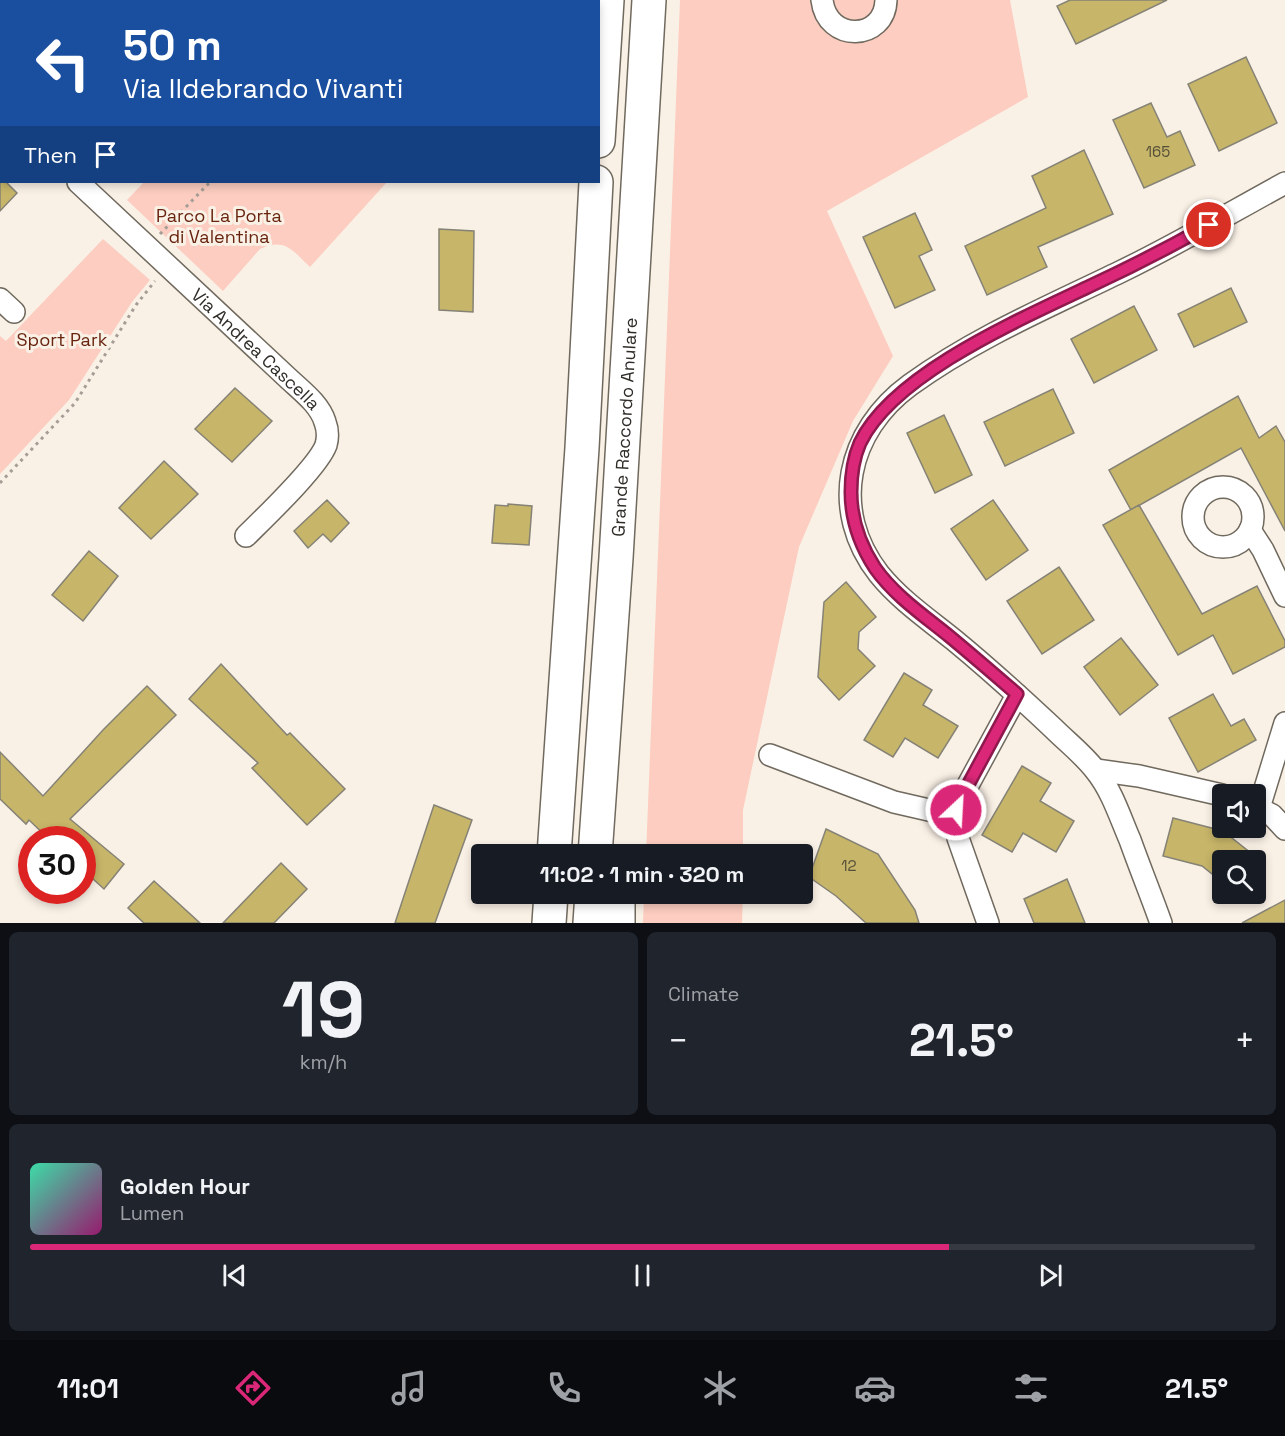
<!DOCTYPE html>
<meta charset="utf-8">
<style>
:root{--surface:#171b24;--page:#20242c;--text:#f1f3f6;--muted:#9ea1a6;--line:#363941;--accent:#db2777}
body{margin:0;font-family:"Space Grotesk",sans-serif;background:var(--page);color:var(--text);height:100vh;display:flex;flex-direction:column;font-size:22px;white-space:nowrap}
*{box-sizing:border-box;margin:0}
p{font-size:20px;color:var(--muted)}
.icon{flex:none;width:33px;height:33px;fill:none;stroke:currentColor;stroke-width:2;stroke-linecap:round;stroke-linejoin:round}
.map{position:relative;height:923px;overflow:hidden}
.side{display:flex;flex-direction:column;gap:9px;padding:9px;background:#0d0f14;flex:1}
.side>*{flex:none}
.hud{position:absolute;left:0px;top:0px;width:600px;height:183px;box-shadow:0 3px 9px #0003;background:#1a4fa0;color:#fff;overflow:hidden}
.fabs{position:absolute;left:1212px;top:784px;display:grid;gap:12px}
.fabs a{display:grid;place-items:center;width:54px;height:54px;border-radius:6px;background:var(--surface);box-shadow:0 3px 9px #0003;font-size:30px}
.speed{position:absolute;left:18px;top:826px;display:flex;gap:12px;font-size:30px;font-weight:700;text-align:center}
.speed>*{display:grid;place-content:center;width:78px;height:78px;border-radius:50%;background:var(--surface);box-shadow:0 3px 9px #0003;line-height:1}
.speed .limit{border:9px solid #d22;background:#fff;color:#111}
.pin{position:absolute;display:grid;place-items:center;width:51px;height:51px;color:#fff;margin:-26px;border:3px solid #fff;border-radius:50%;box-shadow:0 2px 6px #0007}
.me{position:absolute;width:66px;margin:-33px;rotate:25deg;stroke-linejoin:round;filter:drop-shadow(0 0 4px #0008)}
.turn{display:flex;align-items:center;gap:21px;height:126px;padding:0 24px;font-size:27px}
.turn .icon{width:78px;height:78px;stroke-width:2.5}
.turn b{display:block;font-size:42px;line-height:51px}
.then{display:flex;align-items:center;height:57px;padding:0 24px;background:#0003;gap:12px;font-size:22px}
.big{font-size:45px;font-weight:700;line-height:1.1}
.side .tile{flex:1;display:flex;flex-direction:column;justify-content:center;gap:9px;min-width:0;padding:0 21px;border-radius:9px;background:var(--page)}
.side .dial{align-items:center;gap:0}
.dial b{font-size:78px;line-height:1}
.song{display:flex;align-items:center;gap:18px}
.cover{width:72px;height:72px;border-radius:9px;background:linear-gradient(135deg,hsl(160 70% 55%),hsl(320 70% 35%))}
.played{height:6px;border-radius:3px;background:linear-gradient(90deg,var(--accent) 75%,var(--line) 75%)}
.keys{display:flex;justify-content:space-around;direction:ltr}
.heat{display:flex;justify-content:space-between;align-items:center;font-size:33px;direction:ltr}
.side .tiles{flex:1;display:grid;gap:9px;grid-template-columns:1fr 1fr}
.tile:last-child{grid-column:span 2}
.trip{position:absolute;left:471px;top:844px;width:342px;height:60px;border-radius:6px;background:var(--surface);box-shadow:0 3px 9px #0003;font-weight:700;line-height:60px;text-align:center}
.tab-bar{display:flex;height:96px;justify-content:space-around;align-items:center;background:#090b0e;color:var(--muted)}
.tab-bar .icon{width:42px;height:42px}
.tab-bar .on{color:var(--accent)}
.tab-bar b{font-size:27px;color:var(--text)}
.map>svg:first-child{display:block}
.green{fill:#fccdc0}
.building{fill:#c7b569;stroke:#858276;stroke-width:1.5}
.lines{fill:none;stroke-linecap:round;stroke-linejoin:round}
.minor-casing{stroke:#70695e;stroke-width:24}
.motorway-casing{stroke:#70695e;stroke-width:36}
.path{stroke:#a59e96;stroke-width:3;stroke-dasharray:3 4.5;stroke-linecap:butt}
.minor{stroke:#fff;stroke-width:21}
.motorway{stroke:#fff;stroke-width:33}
.route-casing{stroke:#8e194d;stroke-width:15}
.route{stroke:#db2777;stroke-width:10}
.labels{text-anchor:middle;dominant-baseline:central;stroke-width:6;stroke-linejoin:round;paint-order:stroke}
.number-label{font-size:15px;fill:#564f39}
.park-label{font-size:18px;fill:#68240f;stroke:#faf1e6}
.street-label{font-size:18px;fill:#302d29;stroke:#faf1e6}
</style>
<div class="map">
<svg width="1285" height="923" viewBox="0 0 1285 923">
<rect width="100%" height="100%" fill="#faf1e6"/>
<!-- green -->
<g class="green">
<polygon points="232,0 576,0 231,1"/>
<polygon points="680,0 1010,0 1028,97 827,211 893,356 853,421 799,547 743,810 743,855 646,855"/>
<path d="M144,182h243l-77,85c-17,-16 -25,-30 -50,-18l-37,42 -96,-91z"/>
<polygon points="103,239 150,280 132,302 69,400 0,474 0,336 6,341"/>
<polygon points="644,894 743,894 742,923 643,923"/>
</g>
<!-- building -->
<g class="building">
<polygon points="1070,0 1167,0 1076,44 1057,6"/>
<polygon points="1246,57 1277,123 1219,151 1188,84"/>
<polygon points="1151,103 1167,137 1180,131 1195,165 1144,188 1113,120"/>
<polygon points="1084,150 1113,214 1038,247 1047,267 987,295 965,246 1046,208 1032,176"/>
<polygon points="0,176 2,182 6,182 17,193 0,211"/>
<polygon points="915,213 932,250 919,256 935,290 895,308 863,237"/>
<polygon points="439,229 474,231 473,312 439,310"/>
<polygon points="1231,288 1247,322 1194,347 1178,314"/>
<polygon points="1134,306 1157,350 1094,383 1071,339"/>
<polygon points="235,388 272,421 232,462 195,429"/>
<polygon points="1053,389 1074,433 1005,466 984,422"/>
<polygon points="1238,396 1259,438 1276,426 1285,442 1285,531 1241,448 1131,510 1109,470"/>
<polygon points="944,415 972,475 935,493 907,433"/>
<polygon points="164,461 198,494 151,539 119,508"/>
<polygon points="327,500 349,523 331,542 323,534 308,548 294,531"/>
<polygon points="993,500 1028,550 986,580 951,529"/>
<polygon points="508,504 532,506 529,545 492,543 495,505 508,506"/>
<polygon points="1139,505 1202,614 1257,586 1285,641 1285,647 1233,674 1213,635 1178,655 1103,525"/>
<polygon points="89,551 118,576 83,621 52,595"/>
<polygon points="1059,567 1094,620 1042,654 1007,601"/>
<polygon points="846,582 876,617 859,632 858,649 875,666 839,700 818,677 824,602"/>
<polygon points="1121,638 1158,685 1120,715 1084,667"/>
<polygon points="221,664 287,735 290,733 345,789 307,825 252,768 258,763 189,699"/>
<polygon points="904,673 932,690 923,705 958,726 938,758 905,738 893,757 864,740"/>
<polygon points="147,686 176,715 70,819 124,864 104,889 82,869 82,840 50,840 29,820 26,824 0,799 0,752 43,796 103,730"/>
<polygon points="1213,694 1231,726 1244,719 1256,740 1198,772 1169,718"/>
<polygon points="1022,766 1051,783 1040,801 1074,821 1056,852 1023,833 1012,852 982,835"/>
<polygon points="434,805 472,820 435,923 395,923"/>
<polygon points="1173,818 1223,831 1261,861 1222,861 1222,882 1202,866 1163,856"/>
<polygon points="826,829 878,854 915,910 919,923 866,923 836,896 809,877"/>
<polygon points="281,863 307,889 274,923 223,923"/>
<polygon points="1067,879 1085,923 1034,923 1024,899"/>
<polygon points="154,881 200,923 144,923 128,908"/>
<polygon points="1285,900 1285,923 1242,923"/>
</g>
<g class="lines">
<defs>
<g id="minor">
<path d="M822,0c5,43 63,41 64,0"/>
<polyline points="214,2 215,0"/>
<polyline points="0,109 2,110"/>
<path id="s1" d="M78,182l212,198c13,12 30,25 35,42 3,8 3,16 1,23 -8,22 -62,73 -80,91"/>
<polyline points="0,299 14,312"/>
<circle cx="1223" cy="517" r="30"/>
<polyline points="1250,530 1263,550 1285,596"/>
<polyline points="770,755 894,802 955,816"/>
<polyline points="1096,770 1139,776 1222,795"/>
<polyline points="1256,807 1272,815 1285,829"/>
<polyline points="1259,808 1285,723"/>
<polyline points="988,923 958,838 955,816 962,796 1017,695"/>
<path d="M1161,923c-10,-28 -21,-55 -31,-83 -10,-23 -18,-49 -34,-69 -12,-16 -29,-29 -43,-43 -32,-30 -65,-60 -99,-88 -26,-21 -54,-40 -75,-66 -50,-64 -32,-143 31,-189 65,-47 138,-78 210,-113 56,-27 110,-59 165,-89"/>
</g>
<g id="motorway">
<polyline points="598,141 607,0"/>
<polyline points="554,855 582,448 596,182"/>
<path id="s2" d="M595,855l21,-297 33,-558"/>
<polyline points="618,894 618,923"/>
<polyline points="549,923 551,894"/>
<polyline points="590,923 592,894"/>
</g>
</defs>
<!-- minor casing -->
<use href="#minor" class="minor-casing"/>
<!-- motorway casing -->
<use href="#motorway" class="motorway-casing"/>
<!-- path -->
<g class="path">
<polyline points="344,2 344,0"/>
<polyline points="160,234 210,182"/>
<polyline points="0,483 75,403 136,305 155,281"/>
</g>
<!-- minor -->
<use href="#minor" class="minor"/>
<!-- motorway -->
<use href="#motorway" class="motorway"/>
</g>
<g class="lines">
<defs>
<path id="route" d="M956,810l6,-14 55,-102c-22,-19 -45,-39 -68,-58 -26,-21 -55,-41 -74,-68 -15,-23 -24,-48 -24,-76 0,-17 2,-33 9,-49 33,-69 161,-124 228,-156 41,-19 82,-40 121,-62"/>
</defs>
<!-- route casing -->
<use href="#route" class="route-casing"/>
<!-- route -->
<use href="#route" class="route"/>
</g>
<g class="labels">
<!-- number labels -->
<g class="number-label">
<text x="1158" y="151">165</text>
<text x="849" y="865">12</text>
</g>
<!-- park labels -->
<g class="park-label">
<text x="219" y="215">Parco La Porta<tspan x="219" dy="21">di Valentina</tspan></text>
<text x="62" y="339">Sport Park</text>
</g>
<!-- street labels -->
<g class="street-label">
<text stroke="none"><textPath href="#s1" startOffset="244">Via Andrea Cascella</textPath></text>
<text stroke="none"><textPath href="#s2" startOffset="429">Grande Raccordo Anulare</textPath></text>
</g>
</g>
</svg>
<div class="fabs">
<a><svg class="icon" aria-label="sound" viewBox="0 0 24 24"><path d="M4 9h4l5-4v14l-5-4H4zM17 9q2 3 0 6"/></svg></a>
<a><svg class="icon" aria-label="search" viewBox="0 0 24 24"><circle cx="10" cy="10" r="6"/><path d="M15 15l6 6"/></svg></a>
</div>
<div class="speed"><div class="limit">30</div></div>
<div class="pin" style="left:1209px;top:225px;background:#d93025"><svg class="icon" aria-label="arrive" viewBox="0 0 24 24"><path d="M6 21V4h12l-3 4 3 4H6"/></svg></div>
<svg class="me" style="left:956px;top:810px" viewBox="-20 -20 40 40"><circle r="17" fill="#db2777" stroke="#fff" stroke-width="3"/><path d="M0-11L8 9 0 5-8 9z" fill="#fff"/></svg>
<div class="trip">11:02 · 1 min · 320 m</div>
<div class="hud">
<div class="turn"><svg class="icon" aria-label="left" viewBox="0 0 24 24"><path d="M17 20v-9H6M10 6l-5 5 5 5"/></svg><div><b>50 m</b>Via Ildebrando Vivanti</div></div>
<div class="then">Then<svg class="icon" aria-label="arrive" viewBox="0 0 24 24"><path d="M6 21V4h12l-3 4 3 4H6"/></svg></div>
</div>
</div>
<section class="side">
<div class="tiles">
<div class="tile dial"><b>19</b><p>km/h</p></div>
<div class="tile"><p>Climate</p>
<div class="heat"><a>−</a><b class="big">21.5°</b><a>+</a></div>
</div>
<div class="tile">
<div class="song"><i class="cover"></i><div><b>Golden Hour</b><p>Lumen</p></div></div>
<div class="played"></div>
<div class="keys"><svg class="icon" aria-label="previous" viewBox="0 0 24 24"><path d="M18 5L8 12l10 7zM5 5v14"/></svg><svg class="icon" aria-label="pause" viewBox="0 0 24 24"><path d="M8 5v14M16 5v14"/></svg><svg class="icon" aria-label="next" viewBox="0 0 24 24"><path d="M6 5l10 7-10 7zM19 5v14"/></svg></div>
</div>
</div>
</section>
<nav class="tab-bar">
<b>11:01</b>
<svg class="icon on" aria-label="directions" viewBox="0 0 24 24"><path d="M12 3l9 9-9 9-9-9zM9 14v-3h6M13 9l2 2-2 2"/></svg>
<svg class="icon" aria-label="music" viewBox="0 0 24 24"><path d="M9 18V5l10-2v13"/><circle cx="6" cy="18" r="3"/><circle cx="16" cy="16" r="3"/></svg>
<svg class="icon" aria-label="phone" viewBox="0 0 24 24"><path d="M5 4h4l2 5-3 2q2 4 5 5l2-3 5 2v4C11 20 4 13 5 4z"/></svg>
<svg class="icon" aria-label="climate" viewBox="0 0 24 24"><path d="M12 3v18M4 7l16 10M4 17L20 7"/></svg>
<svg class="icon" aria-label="car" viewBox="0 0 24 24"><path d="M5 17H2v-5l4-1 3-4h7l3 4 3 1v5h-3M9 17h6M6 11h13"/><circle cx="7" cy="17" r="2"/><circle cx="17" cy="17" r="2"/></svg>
<svg class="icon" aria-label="filters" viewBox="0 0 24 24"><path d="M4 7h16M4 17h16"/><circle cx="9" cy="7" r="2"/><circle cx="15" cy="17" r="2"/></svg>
<b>21.5°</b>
</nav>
